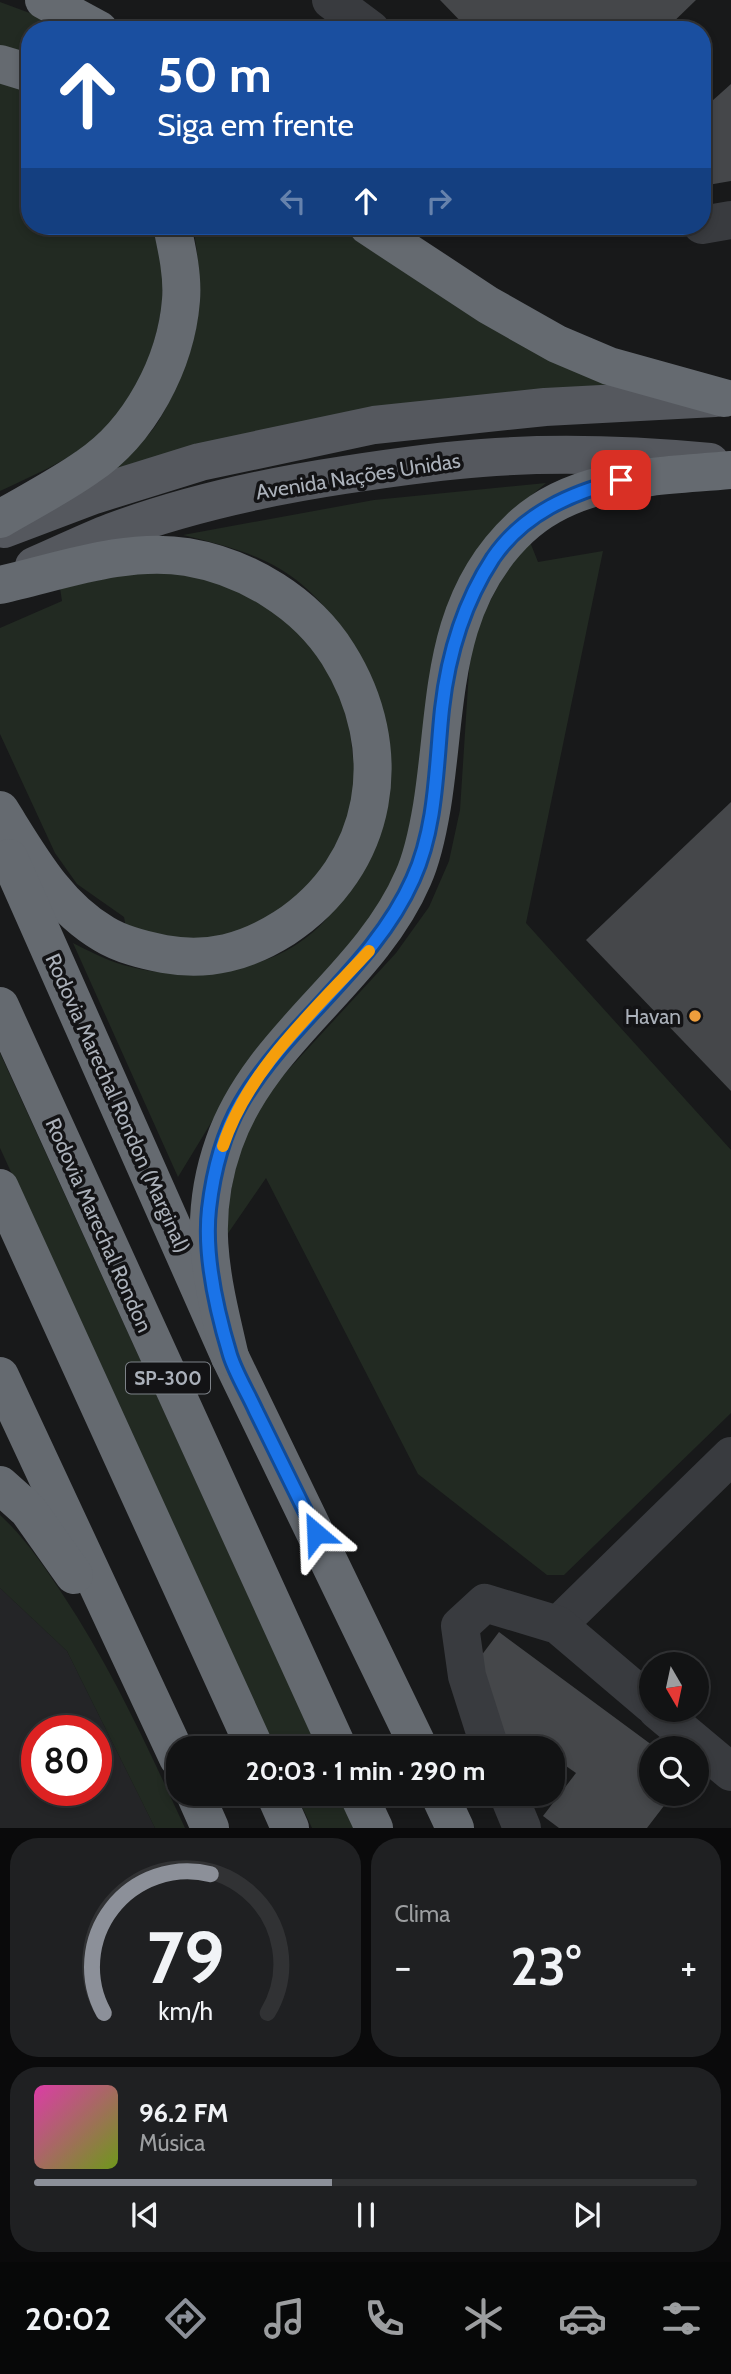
<!DOCTYPE html>
<html lang="pt">
<meta charset="utf-8">
<style>
:root{--surface:#121314;--page:#1f2022;--text:#f1f3f6;--muted:#9c9ea0;--line:#313234;--accent:#8c9099}
body{margin:0;font-family:Cabin,sans-serif;background:var(--page);color:var(--text);height:100vh;display:flex;flex-direction:column;font-size:26px;white-space:nowrap}
*{box-sizing:border-box;margin:0}
p{font-size:23px;color:var(--muted)}
.icon{flex:none;width:38px;height:38px;fill:none;stroke:currentColor;stroke-width:2;stroke-linecap:round;stroke-linejoin:round}
.map{position:relative;height:1828px;overflow:hidden}
.side{display:flex;flex-direction:column;gap:10px;padding:10px;background:#0a0a0b;flex:1}
.side>*{flex:none}
.guide{position:absolute;left:21px;top:21px;width:690px;height:214px;border-radius:28px;box-shadow:0 4px 10px #0003,0 0 0 2px var(--line);background:#1a4fa0;color:#fff;overflow:hidden}
.needle{width:46px;rotate:171deg}
.controls{position:absolute;left:639px;top:1652px;display:grid;gap:14px}
.controls a{display:grid;place-items:center;width:70px;height:70px;border-radius:50%;background:var(--surface);box-shadow:0 4px 10px #0003,0 0 0 2px var(--line);font-size:35px}
.speed{position:absolute;left:21px;top:1715px;display:flex;gap:14px;font-size:35px;font-weight:700;text-align:center}
.speed>*{display:grid;place-content:center;width:91px;height:91px;border-radius:50%;background:var(--surface);box-shadow:0 4px 10px #0003,0 0 0 2px var(--line);line-height:1}
.speed .limit{border:10px solid #d22;background:#fff;color:#111}
.pin{position:absolute;display:grid;place-items:center;width:60px;height:60px;color:#fff;margin:-30px;border-radius:14px;box-shadow:0 4px 10px #0006}
.me{position:absolute;width:77px;margin:-38px;rotate:334deg;stroke-linejoin:round;filter:drop-shadow(0 0 5px #0008)}
.turn{display:flex;align-items:center;gap:24px;height:147px;padding:0 21px;font-size:32px}
.turn .icon{width:91px;height:91px;stroke-width:2.5}
.turn b{display:block;font-size:49px;line-height:60px}
.lanes{display:flex;align-items:center;height:66px;padding:0 21px;background:#0003;justify-content:center;gap:35px;direction:ltr}
.lanes .off{opacity:.35}
.big{font-size:52px;font-weight:700;line-height:1.1}
.side .widget{flex:1;display:flex;flex-direction:column;justify-content:center;gap:10px;min-width:0;padding:0 24px;border-radius:28px;background:var(--page)}
.side .dial{align-items:center;gap:0}
.dial svg{height:182px;overflow:visible;fill:none;stroke:var(--line);stroke-width:7;stroke-linecap:round;text-anchor:middle}
.dial text{fill:var(--text);stroke:none}
.song{display:flex;align-items:center;gap:21px}
.cover{width:84px;height:84px;border-radius:10px;background:linear-gradient(135deg,hsl(320 70% 55%),hsl(80 70% 35%))}
.played{height:7px;border-radius:4px;background:linear-gradient(90deg,var(--accent) 45%,var(--line) 45%)}
.keys{display:flex;justify-content:space-around;direction:ltr}
.heat{display:flex;justify-content:space-between;align-items:center;font-size:38px;direction:ltr}
.side .tiles{flex:1;display:grid;gap:10px;grid-template-columns:1fr 1fr}
.widget:last-child{grid-column:span 2}
.trip{position:absolute;left:166px;top:1736px;width:399px;height:70px;border-radius:28px;background:var(--surface);box-shadow:0 4px 10px #0003,0 0 0 2px var(--line);font-weight:700;line-height:70px;text-align:center}
.tab-bar{display:flex;height:112px;justify-content:space-around;align-items:center;background:#070808;color:var(--muted)}
.tab-bar .icon{width:49px;height:49px}
.tab-bar .on{color:var(--accent)}
.tab-bar b{font-size:32px;color:var(--text)}
.map>svg:first-child{display:block}
.built{fill:#242527;fill-rule:evenodd}
.green{fill:#222a22}
.building{fill:#45474a}
.lines{fill:none;stroke-linecap:round;stroke-linejoin:round}
.minor{stroke:#393b3f;stroke-width:38}
.major{stroke:#55585e;stroke-width:38}
.highway{stroke:#656a70;stroke-width:38}
.route-casing{stroke:#114b97;stroke-width:18}
.route{stroke:#1a73e8;stroke-width:12}
.slow{stroke:#f59e0b;stroke-width:12}
.poi-dot{fill:#ee9e3c;stroke:#131315;stroke-width:2.5}
.labels{text-anchor:middle;dominant-baseline:central;stroke-width:7;stroke-linejoin:round;paint-order:stroke}
.shield{fill:#131315;stroke:#7d8288;stroke-width:2}
.shield-label{font-size:19px;font-weight:bold;fill:#abb1ba}
.street-label{font-size:21px;fill:#abb1ba;stroke:#131315}
.poi-label{font-size:21px;fill:#abb1ba;stroke:#131315;text-anchor:end}
</style>
<div class="map">
<svg width="731" height="1828" viewBox="0 0 731 1828">
<rect width="100%" height="100%" fill="#18191a"/>
<!-- built -->
<path class="built" d="M0,1588l67,63 88,177h-155zM37,1731h59v59h-59z"/>
<!-- green -->
<g class="green">
<polygon points="0,2 46,19 68,30 30,30 30,55 0,48"/>
<path d="M0,80l30,11v135h123c4,18 9,38 10,58 0,51 -27,125 -69,156 -29,22 -62,36 -94,51z"/>
<path d="M193,226h154l44,32 253,130 -558,95c20,-15 41,-29 60,-46 12,-11 20,-30 28,-45 29,-61 30,-100 19,-166z"/>
<path d="M546,483l-26,22 -126,383 -166,207 -50,82 -105,-234c14,7 29,15 44,20 61,20 145,13 195,-30 18,-15 31,-35 45,-54l-8,-241c-50,-70 -84,-83 -166,-103l191,-35z"/>
<polygon points="530,542 538,562 603,551 526,923 731,1150 731,1413 564,1575 547,1575 418,1474 266,1178 220,1245 242,1137 277,1082 396,953 429,907 449,861 460,810 469,671 474,632 508,567"/>
<polygon points="159,568 230,583 291,618 346,697 357,793 338,857 267,927 191,945 126,928 124,917 77,884 55,853 0,734 0,628 62,601 60,588"/>
<polygon points="0,1053 318,1748 275,1748 0,1148"/>
<path d="M0,1515c25,23 44,51 63,80 49,74 85,153 122,233h-30l-88,-177 -67,-63z"/>
<polygon points="296,1794 338,1794 354,1828 312,1828"/>
</g>
<!-- building -->
<g class="building">
<polygon points="440,0 696,0 665,30 469,30"/>
<polygon points="731,84 731,181 702,186 702,110"/>
<polygon points="731,802 731,1091 586,940"/>
<polygon points="499,1632 656,1748 651,1748 651,1794 673,1794 647,1828 559,1828 543,1816 576,1773 553,1757 553,1748 514,1748 508,1744 478,1660"/>
</g>
<g class="lines">
<!-- minor -->
<g class="minor">
<polyline points="331,0 371,30"/>
<polyline points="702,225 731,220"/>
<polyline points="558,1625 731,1456"/>
<polyline points="657,1710 731,1772"/>
<polyline points="490,1748 467,1676 460,1626 485,1603 558,1625 651,1704"/>
<polyline points="508,1794 522,1828"/>
</g>
<!-- major -->
<g class="major">
<polyline points="4,529 94,495 200,462 374,425 545,407 715,398"/>
<path d="M34,566c26,-11 52,-24 78,-34 75,-28 153,-45 232,-57 46,-7 92,-14 138,-17 76,-6 153,-3 228,4"/>
</g>
<!-- highway -->
<g class="highway">
<polyline points="44,0 99,30"/>
<polyline points="0,64 30,73"/>
<polyline points="368,226 488,305 557,344 609,366 724,398"/>
<path d="M0,519c29,-17 60,-33 87,-52 53,-35 89,-104 94,-167 2,-24 -4,-51 -9,-74"/>
<path d="M0,585c59,-13 125,-38 187,-28 60,10 119,46 151,97 60,95 42,211 -54,274 -38,24 -75,34 -120,26 -20,-4 -42,-9 -60,-20 -48,-28 -75,-78 -104,-124"/>
<polyline points="9,858 230,1357 419,1748"/>
<polyline points="0,1006 338,1748"/>
<polyline points="0,1188 255,1748"/>
<path d="M230,1357c-18,-78 -34,-135 -6,-214 37,-106 145,-163 189,-265 10,-22 15,-48 19,-72 16,-99 7,-202 88,-278 56,-53 138,-51 211,-58"/>
<polyline points="0,1376 178,1758"/>
<polyline points="0,1485 28,1510 74,1575"/>
<polyline points="195,1794 210,1828"/>
<polyline points="275,1794 290,1828"/>
<polyline points="358,1794 374,1828"/>
<polyline points="439,1794 455,1828"/>
</g>
</g>
<g class="lines">
<defs>
<path id="route" d="M316,1533c-20,-41 -40,-81 -60,-122 -8,-18 -20,-37 -26,-56 -13,-43 -26,-101 -21,-146 4,-35 14,-75 32,-106 48,-82 133,-136 172,-224 24,-53 23,-114 29,-170 6,-54 21,-105 51,-151 31,-45 78,-65 128,-78"/>
</defs>
<!-- route casing -->
<use href="#route" class="route-casing"/>
<!-- route -->
<use href="#route" class="route"/>
<!-- slow -->
<path class="slow" d="M223,1146c25,-77 92,-136 146,-195"/>
</g>
<!-- markers -->
<circle class="poi-dot" cx="695" cy="1016" r="7"/>
<g class="labels">
<!-- shield labels -->
<rect class="shield" x="126" y="1362.5" width="84" height="31" rx="5"/>
<g class="shield-label">
<text x="168" y="1378">SP-300</text>
</g>
<!-- street labels -->
<g class="street-label">
<text transform="translate(358 476) rotate(-9)">Avenida Nações Unidas</text>
<text transform="translate(118 1103) rotate(66)">Rodovia Marechal Rondon (Marginal)</text>
<text transform="translate(99 1225) rotate(66)">Rodovia Marechal Rondon</text>
</g>
<!-- poi labels -->
<g class="poi-label">
<text x="681" y="1016">Havan</text>
</g>
</g>
</svg>
<div class="controls">
<a><svg class="needle" viewBox="-14 -14 28 28"><path d="M0-13l5 13h-10z" fill="#e53935"/><path d="M0 13l5-13h-10z" fill="#9c9ea0"/></svg></a>
<a><svg class="icon" aria-label="search" viewBox="0 0 24 24"><circle cx="10" cy="10" r="6"/><path d="M15 15l6 6"/></svg></a>
</div>
<div class="speed"><div class="limit">80</div></div>
<div class="pin" style="left:621px;top:480px;background:#d93025"><svg class="icon" aria-label="arrive" viewBox="0 0 24 24"><path d="M6 21V4h12l-3 4 3 4H6"/></svg></div>
<svg class="me" style="left:316px;top:1533px" viewBox="-20 -20 40 40"><path d="M0-17L14 15 0 8-14 15z" fill="#1a73e8" stroke="#fff" stroke-width="4"/></svg>
<div class="trip">20:03 · 1 min · 290 m</div>
<div class="guide">
<div class="turn"><svg class="icon" aria-label="ahead" viewBox="0 0 24 24"><path d="M12 20V5M6 11l6-6 6 6"/></svg><div><b>50 m</b>Siga em frente</div></div>
<div class="lanes"><svg class="icon off" aria-label="left" viewBox="0 0 24 24"><path d="M17 20v-9H6M10 6l-5 5 5 5"/></svg><svg class="icon" aria-label="ahead" viewBox="0 0 24 24"><path d="M12 20V5M6 11l6-6 6 6"/></svg><svg class="icon off" aria-label="right" viewBox="0 0 24 24"><path d="M7 20v-9h11M14 6l5 5-5 5"/></svg></div>
</div>
</div>
<section class="side">
<div class="tiles">
<div class="widget dial"><svg viewBox="0 0 100 80">
<path d="M14 69A42 42 0 1 1 86 69"/>
<path d="M14 69A42 42 0 0 1 61 8" stroke="#8c9099"/>
<text x="50" y="56" font-size="32" font-weight="700">79</text>
<text x="50" y="72" font-size="11">km/h</text>
</svg></div>
<div class="widget"><p>Clima</p>
<div class="heat"><a>−</a><b class="big">23°</b><a>+</a></div>
</div>
<div class="widget">
<div class="song"><i class="cover"></i><div><b>96.2 FM</b><p>Música</p></div></div>
<div class="played"></div>
<div class="keys"><svg class="icon" aria-label="previous" viewBox="0 0 24 24"><path d="M18 5L8 12l10 7zM5 5v14"/></svg><svg class="icon" aria-label="pause" viewBox="0 0 24 24"><path d="M8 5v14M16 5v14"/></svg><svg class="icon" aria-label="next" viewBox="0 0 24 24"><path d="M6 5l10 7-10 7zM19 5v14"/></svg></div>
</div>
</div>
</section>
<nav class="tab-bar">
<b>20:02</b>
<svg class="icon on" aria-label="directions" viewBox="0 0 24 24"><path d="M12 3l9 9-9 9-9-9zM9 14v-3h6M13 9l2 2-2 2"/></svg>
<svg class="icon" aria-label="music" viewBox="0 0 24 24"><path d="M9 18V5l10-2v13"/><circle cx="6" cy="18" r="3"/><circle cx="16" cy="16" r="3"/></svg>
<svg class="icon" aria-label="phone" viewBox="0 0 24 24"><path d="M5 4h4l2 5-3 2q2 4 5 5l2-3 5 2v4C11 20 4 13 5 4z"/></svg>
<svg class="icon" aria-label="climate" viewBox="0 0 24 24"><path d="M12 3v18M4 7l16 10M4 17L20 7"/></svg>
<svg class="icon" aria-label="car" viewBox="0 0 24 24"><path d="M5 17H2v-5l4-1 3-4h7l3 4 3 1v5h-3M9 17h6M6 11h13"/><circle cx="7" cy="17" r="2"/><circle cx="17" cy="17" r="2"/></svg>
<svg class="icon" aria-label="filters" viewBox="0 0 24 24"><path d="M4 7h16M4 17h16"/><circle cx="9" cy="7" r="2"/><circle cx="15" cy="17" r="2"/></svg>
</nav>
